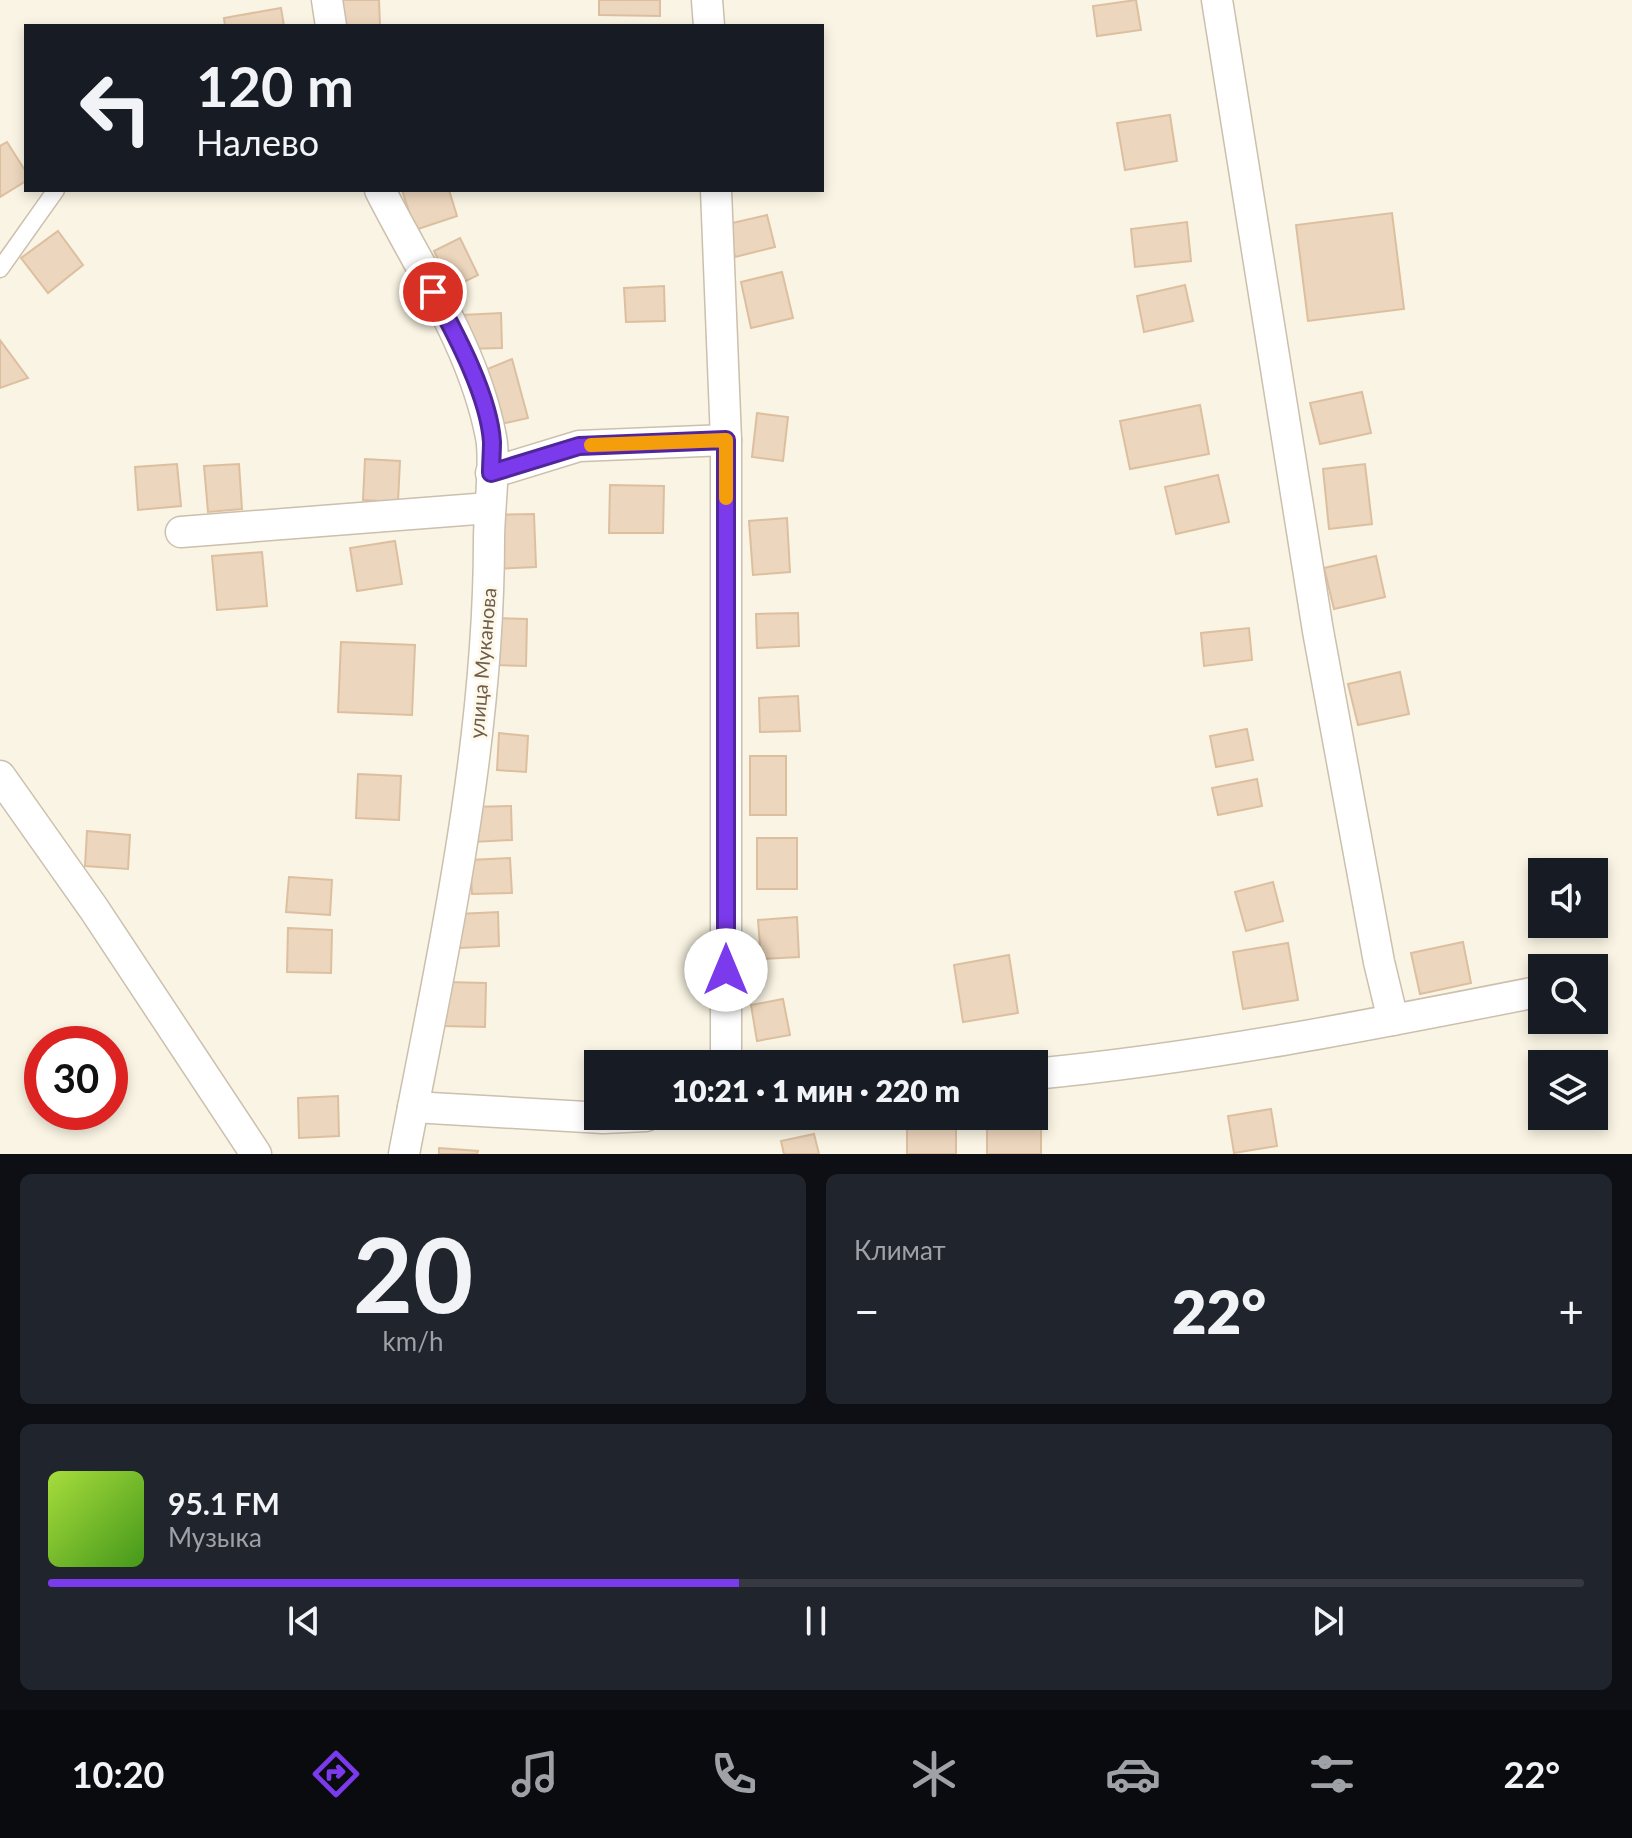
<!DOCTYPE html>
<html lang="ru">
<meta charset="utf-8">
<style>
:root{--surface:#171b24;--page:#20242c;--text:#f1f3f6;--muted:#9ea1a6;--line:#363941;--accent:#7c3aed}
body{margin:0;font-family:Lato,sans-serif;background:var(--page);color:var(--text);height:100vh;display:flex;flex-direction:column;font-size:30px;white-space:nowrap}
*{box-sizing:border-box;margin:0}
p{font-size:26px;color:var(--muted)}
.icon{flex:none;width:44px;height:44px;fill:none;stroke:currentColor;stroke-width:2;stroke-linecap:round;stroke-linejoin:round}
.map{position:relative;height:1154px;overflow:hidden}
.details{display:flex;flex-direction:column;gap:20px;padding:20px;background:#0d0f14;flex:1}
.details>*{flex:none}
.top-card{position:absolute;left:24px;top:24px;width:800px;height:168px;border-radius:0px;box-shadow:0 4px 12px #0003;background:#171b24;color:var(--text);overflow:hidden}
.tools{position:absolute;left:1528px;top:858px;display:grid;gap:16px}
.tools a{display:grid;place-items:center;width:80px;height:80px;border-radius:0px;background:var(--surface);box-shadow:0 4px 12px #0003;font-size:40px}
.speed{position:absolute;left:24px;top:1026px;display:flex;gap:16px;font-size:40px;font-weight:700;text-align:center}
.speed>*{display:grid;place-content:center;width:104px;height:104px;border-radius:50%;background:var(--surface);box-shadow:0 4px 12px #0003;line-height:1}
.speed .limit{border:12px solid #d22;background:#fff;color:#111}
.pin{position:absolute;display:grid;place-items:center;width:68px;height:68px;color:#fff;margin:-34px;border:4px solid #fff;border-radius:50%;box-shadow:0 2px 8px #0007}
.me{position:absolute;width:88px;margin:-44px;rotate:0deg;stroke-linejoin:round;filter:drop-shadow(0 0 6px #0008)}
.turn{display:flex;align-items:center;gap:28px;height:168px;padding:0 40px;font-size:36px}
.turn .icon{width:104px;height:104px;stroke-width:2.5}
.turn b{display:block;font-size:56px;line-height:68px}
.big{font-size:60px;font-weight:800;line-height:1.1}
.details .tile{flex:1;display:flex;flex-direction:column;justify-content:center;gap:12px;min-width:0;padding:0 28px;border-radius:12px;background:var(--page)}
.details .dial{align-items:center;gap:0}
.dial b{font-size:104px;line-height:1}
.song{display:flex;align-items:center;gap:24px}
.cover{width:96px;height:96px;border-radius:12px;background:linear-gradient(135deg,hsl(80 70% 55%),hsl(100 70% 35%))}
.played{height:8px;border-radius:4px;background:linear-gradient(90deg,var(--accent) 45%,var(--line) 45%)}
.keys{display:flex;justify-content:space-around;direction:ltr}
.heat{display:flex;justify-content:space-between;align-items:center;font-size:44px;direction:ltr}
.details .tiles{flex:1;display:grid;gap:20px;grid-template-columns:1fr 1fr}
.tile:last-child{grid-column:span 2}
.trip{position:absolute;left:584px;top:1050px;width:464px;height:80px;border-radius:0px;background:var(--surface);box-shadow:0 4px 12px #0003;font-weight:800;line-height:80px;text-align:center}
.tabs{display:flex;height:128px;justify-content:space-around;align-items:center;background:#090b0e;color:var(--muted)}
.tabs .icon{width:56px;height:56px}
.tabs .selected{color:var(--accent)}
.tabs b{font-size:36px;color:var(--text)}
.map>svg:first-child{display:block}
.building{fill:#ecd6bd;stroke:#ddbfa0;stroke-width:2}
.lines{fill:none;stroke-linecap:round;stroke-linejoin:round}
.lane-casing{stroke:#ccbfae;stroke-width:19}
.street-casing{stroke:#ccbfae;stroke-width:33}
.lane{stroke:#fff;stroke-width:16}
.street{stroke:#fff;stroke-width:30}
.route-casing{stroke:#51269a;stroke-width:20}
.route{stroke:#7c3aed;stroke-width:14}
.slow{stroke:#f59e0b;stroke-width:14}
.labels{text-anchor:middle;dominant-baseline:central;stroke-width:6;stroke-linejoin:round;paint-order:stroke}
.street-label{font-size:20px;fill:#6f5d4c;stroke:#fdf8e9}
</style>
<div class="map">
<svg width="1632" height="1154" viewBox="0 0 1632 1154">
<rect width="100%" height="100%" fill="#f9f4e3"/>
<!-- building -->
<g class="building">
<polygon points="341,0 379,0 380,26 342,26"/>
<polygon points="599,0 660,0 660,16 599,15"/>
<polygon points="1136,0 1141,30 1097,36 1093,6"/>
<polygon points="281,8 284,26 225,26 224,18"/>
<polygon points="1170,115 1177,161 1125,170 1117,123"/>
<polygon points="7,142 26,172 26,181 0,197 0,146"/>
<polygon points="402,190 449,190 457,216 415,230"/>
<polygon points="1392,213 1404,309 1308,321 1296,225"/>
<polygon points="767,215 775,247 735,257 728,224"/>
<polygon points="1187,222 1191,261 1135,267 1131,229"/>
<polygon points="58,231 83,265 48,293 21,258"/>
<polygon points="460,238 478,275 452,288 434,251"/>
<polygon points="782,272 793,318 751,328 741,282"/>
<polygon points="1185,285 1193,321 1144,332 1137,296"/>
<polygon points="664,286 665,321 626,322 624,288"/>
<polygon points="501,313 502,348 463,349 462,315"/>
<polygon points="0,340 28,378 0,388"/>
<polygon points="512,359 528,418 501,424 480,372"/>
<polygon points="1362,392 1371,433 1320,444 1310,403"/>
<polygon points="1200,405 1209,454 1130,469 1120,421"/>
<polygon points="757,413 788,417 783,461 752,457"/>
<polygon points="365,459 400,461 398,502 363,500"/>
<polygon points="177,464 181,506 138,510 135,467"/>
<polygon points="239,464 242,509 208,512 204,466"/>
<polygon points="1365,464 1372,524 1329,529 1323,469"/>
<polygon points="1218,475 1229,522 1176,534 1165,487"/>
<polygon points="610,485 664,486 663,533 609,533"/>
<polygon points="534,514 536,567 493,569 491,515"/>
<polygon points="787,518 790,572 753,575 749,521"/>
<polygon points="395,541 402,584 357,591 350,548"/>
<polygon points="262,552 267,606 217,610 212,556"/>
<polygon points="1376,556 1385,597 1334,609 1324,568"/>
<polygon points="798,613 799,646 757,648 756,614"/>
<polygon points="496,618 527,619 526,666 495,665"/>
<polygon points="1249,628 1252,660 1204,666 1201,633"/>
<polygon points="341,642 415,645 412,715 338,712"/>
<polygon points="1400,672 1409,714 1358,725 1348,684"/>
<polygon points="798,696 800,731 760,732 759,698"/>
<polygon points="1247,729 1253,760 1216,767 1210,736"/>
<polygon points="499,733 528,736 526,772 497,770"/>
<rect x="750" y="756" width="36" height="59"/>
<polygon points="358,774 401,776 399,820 356,818"/>
<polygon points="1257,779 1262,806 1218,815 1212,788"/>
<polygon points="511,806 512,840 473,842 471,807"/>
<polygon points="87,831 130,835 128,869 85,866"/>
<rect x="757" y="838" width="40" height="51"/>
<polygon points="510,858 512,893 472,894 470,860"/>
<polygon points="289,877 332,880 330,915 286,912"/>
<polygon points="1273,882 1283,921 1246,931 1235,892"/>
<polygon points="498,912 499,946 460,948 458,914"/>
<polygon points="797,917 799,957 761,959 758,920"/>
<polygon points="288,928 332,930 331,973 287,972"/>
<polygon points="1463,942 1471,983 1420,994 1411,953"/>
<polygon points="1288,943 1298,1000 1243,1009 1233,952"/>
<polygon points="1009,955 1018,1013 963,1022 954,965"/>
<polygon points="446,982 486,983 485,1027 444,1026"/>
<polygon points="783,999 790,1035 757,1041 751,1005"/>
<polygon points="338,1096 339,1136 299,1138 298,1098"/>
<polygon points="1271,1109 1277,1146 1234,1153 1228,1116"/>
<polygon points="956,1127 956,1154 907,1154 907,1128"/>
<polygon points="1041,1128 1041,1154 987,1154 987,1129"/>
<polygon points="814,1134 819,1154 784,1154 781,1141"/>
<polygon points="439,1148 478,1151 477,1154 439,1154"/>
</g>
<g class="lines">
<defs>
<polyline id="lane" points="0,269 56,190"/>
<g id="street">
<polyline points="327,0 331,26"/>
<polyline points="707,0 709,26"/>
<polyline points="1217,0 1318,631 1379,962 1393,1020"/>
<path d="M380,190c40,79 94,158 111,247 5,25 -2,74 -2,102 0,207 -46,412 -85,615"/>
<polyline points="716,190 726,440 726,1064"/>
<polyline points="491,473 579,446 726,440"/>
<polyline points="181,532 489,508"/>
<polyline points="0,776 94,909 256,1154"/>
<path d="M1034,1074c169,-16 336,-49 503,-82"/>
<polyline points="413,1107 603,1118 646,1116"/>
</g>
</defs>
<!-- lane casing -->
<use href="#lane" class="lane-casing"/>
<!-- street casing -->
<use href="#street" class="street-casing"/>
<!-- lane -->
<use href="#lane" class="lane"/>
<!-- street -->
<use href="#street" class="street"/>
</g>
<g class="lines">
<defs>
<path id="route" d="M433,292c22,41 56,103 59,150 0,10 -1,21 -1,31l88,-27 147,-6v530"/>
</defs>
<!-- route casing -->
<use href="#route" class="route-casing"/>
<!-- route -->
<use href="#route" class="route"/>
<!-- slow -->
<polyline class="slow" points="591,445 726,440 726,498"/>
</g>
<g class="labels">
<!-- street labels -->
<g class="street-label">
<text transform="translate(482 663) rotate(-85)">улица Муканова</text>
</g>
</g>
</svg>
<div class="tools">
<a><svg class="icon" aria-label="sound" viewBox="0 0 24 24"><path d="M4 9h4l5-4v14l-5-4H4zM17 9q2 3 0 6"/></svg></a>
<a><svg class="icon" aria-label="search" viewBox="0 0 24 24"><circle cx="10" cy="10" r="6"/><path d="M15 15l6 6"/></svg></a>
<a><svg class="icon" aria-label="layers" viewBox="0 0 24 24"><path d="M12 4l9 5-9 5-9-5zM3 14l9 5 9-5"/></svg></a>
</div>
<div class="speed"><div class="limit">30</div></div>
<div class="pin" style="left:433px;top:292px;background:#d93025"><svg class="icon" aria-label="arrive" viewBox="0 0 24 24"><path d="M6 21V4h12l-3 4 3 4H6"/></svg></div>
<svg class="me" style="left:726px;top:970px" viewBox="-20 -20 40 40"><circle r="19" fill="#fff"/><path d="M0-13L10 11 0 6-10 11z" fill="#7c3aed"/></svg>
<div class="trip">10:21 · 1 мин · 220 m</div>
<div class="top-card">
<div class="turn"><svg class="icon" aria-label="left" viewBox="0 0 24 24"><path d="M17 20v-9H6M10 6l-5 5 5 5"/></svg><div><b>120 m</b>Налево</div></div>
</div>
</div>
<section class="details">
<div class="tiles">
<div class="tile dial"><b>20</b><p>km/h</p></div>
<div class="tile"><p>Климат</p>
<div class="heat"><a>−</a><b class="big">22°</b><a>+</a></div>
</div>
<div class="tile">
<div class="song"><i class="cover"></i><div><b>95.1 FM</b><p>Музыка</p></div></div>
<div class="played"></div>
<div class="keys"><svg class="icon" aria-label="previous" viewBox="0 0 24 24"><path d="M18 5L8 12l10 7zM5 5v14"/></svg><svg class="icon" aria-label="pause" viewBox="0 0 24 24"><path d="M8 5v14M16 5v14"/></svg><svg class="icon" aria-label="next" viewBox="0 0 24 24"><path d="M6 5l10 7-10 7zM19 5v14"/></svg></div>
</div>
</div>
</section>
<nav class="tabs">
<b>10:20</b>
<svg class="icon selected" aria-label="directions" viewBox="0 0 24 24"><path d="M12 3l9 9-9 9-9-9zM9 14v-3h6M13 9l2 2-2 2"/></svg>
<svg class="icon" aria-label="music" viewBox="0 0 24 24"><path d="M9 18V5l10-2v13"/><circle cx="6" cy="18" r="3"/><circle cx="16" cy="16" r="3"/></svg>
<svg class="icon" aria-label="phone" viewBox="0 0 24 24"><path d="M5 4h4l2 5-3 2q2 4 5 5l2-3 5 2v4C11 20 4 13 5 4z"/></svg>
<svg class="icon" aria-label="climate" viewBox="0 0 24 24"><path d="M12 3v18M4 7l16 10M4 17L20 7"/></svg>
<svg class="icon" aria-label="car" viewBox="0 0 24 24"><path d="M5 17H2v-5l4-1 3-4h7l3 4 3 1v5h-3M9 17h6M6 11h13"/><circle cx="7" cy="17" r="2"/><circle cx="17" cy="17" r="2"/></svg>
<svg class="icon" aria-label="filters" viewBox="0 0 24 24"><path d="M4 7h16M4 17h16"/><circle cx="9" cy="7" r="2"/><circle cx="15" cy="17" r="2"/></svg>
<b>22°</b>
</nav>
